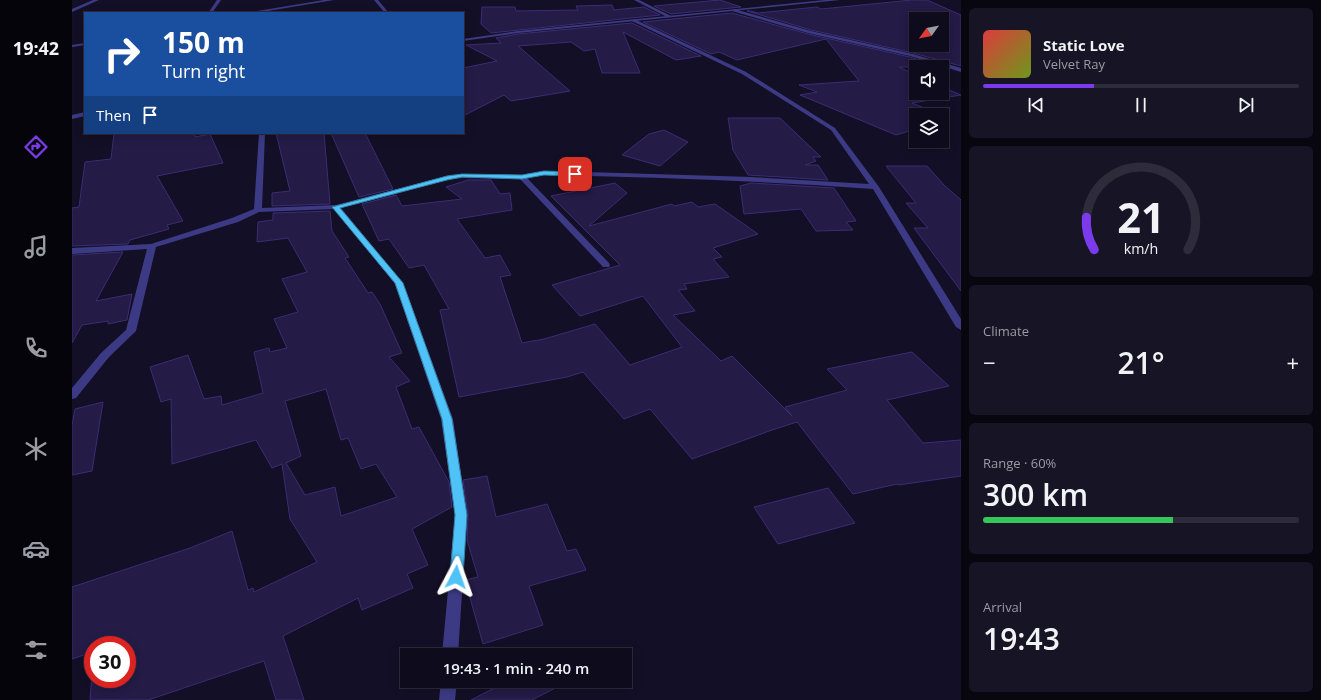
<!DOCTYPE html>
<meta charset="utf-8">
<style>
:root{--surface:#0e0b1c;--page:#171425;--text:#f1f3f6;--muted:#9b9ba3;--line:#2e2b3b;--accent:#7c3aed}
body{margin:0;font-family:"Open Sans",sans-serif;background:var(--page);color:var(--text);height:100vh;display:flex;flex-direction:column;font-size:15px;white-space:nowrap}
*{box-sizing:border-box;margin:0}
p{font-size:13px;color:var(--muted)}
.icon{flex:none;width:22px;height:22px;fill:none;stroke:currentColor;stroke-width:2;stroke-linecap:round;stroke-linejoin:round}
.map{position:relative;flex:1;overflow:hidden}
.panel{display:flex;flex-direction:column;gap:8px;padding:8px;background:#08060f;width:360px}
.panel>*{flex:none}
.guide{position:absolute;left:12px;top:12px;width:380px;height:122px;border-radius:0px;box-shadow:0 2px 10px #0003,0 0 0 1px var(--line);background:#1a4fa0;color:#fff;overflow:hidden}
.needle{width:26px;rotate:237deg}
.controls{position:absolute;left:837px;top:12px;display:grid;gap:8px}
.controls a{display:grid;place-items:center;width:40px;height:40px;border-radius:0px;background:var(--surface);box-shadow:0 2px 10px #0003,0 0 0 1px var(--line);font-size:20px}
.speed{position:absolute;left:12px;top:636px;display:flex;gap:8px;font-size:20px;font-weight:700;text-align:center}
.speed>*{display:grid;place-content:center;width:52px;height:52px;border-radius:50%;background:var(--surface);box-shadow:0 2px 10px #0003,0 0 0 1px var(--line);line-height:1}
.speed .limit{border:6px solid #d22;background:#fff;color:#111}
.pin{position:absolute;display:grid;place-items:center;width:34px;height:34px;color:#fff;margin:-17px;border-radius:8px;box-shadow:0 2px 6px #0006}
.me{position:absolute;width:44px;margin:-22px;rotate:4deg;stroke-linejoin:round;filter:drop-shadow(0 0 3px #0008)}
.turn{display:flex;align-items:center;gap:14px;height:84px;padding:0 12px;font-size:18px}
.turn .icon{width:52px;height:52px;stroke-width:2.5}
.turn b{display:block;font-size:28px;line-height:34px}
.then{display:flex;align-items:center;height:38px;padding:0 12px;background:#0003;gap:8px;font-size:15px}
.big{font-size:30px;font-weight:600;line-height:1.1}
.panel .widget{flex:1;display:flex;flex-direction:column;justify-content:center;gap:6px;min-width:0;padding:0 14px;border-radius:6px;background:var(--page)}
.panel .dial{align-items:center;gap:0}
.dial svg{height:104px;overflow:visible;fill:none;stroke:var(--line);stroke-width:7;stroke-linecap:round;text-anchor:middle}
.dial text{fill:var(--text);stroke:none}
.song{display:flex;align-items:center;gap:12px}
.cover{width:48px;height:48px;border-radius:6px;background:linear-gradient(135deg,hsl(0 70% 55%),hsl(80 70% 35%))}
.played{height:4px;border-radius:2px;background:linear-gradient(90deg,var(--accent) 35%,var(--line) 35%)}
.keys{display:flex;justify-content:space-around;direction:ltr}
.heat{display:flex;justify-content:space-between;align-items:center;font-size:22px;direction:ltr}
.charge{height:6px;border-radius:3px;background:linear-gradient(90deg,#34c759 60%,var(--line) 0)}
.trip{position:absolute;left:328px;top:648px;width:232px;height:40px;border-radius:0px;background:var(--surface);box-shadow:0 2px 10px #0003,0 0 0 1px var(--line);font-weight:600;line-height:40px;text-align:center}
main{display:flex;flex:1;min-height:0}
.tab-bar{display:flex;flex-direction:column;width:72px;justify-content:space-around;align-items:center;background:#06040b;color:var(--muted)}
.tab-bar .icon{width:28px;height:28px}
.tab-bar .on{color:var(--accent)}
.tab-bar b{font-size:18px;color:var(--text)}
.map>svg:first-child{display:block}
.building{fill:#241b47;stroke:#3b2d73;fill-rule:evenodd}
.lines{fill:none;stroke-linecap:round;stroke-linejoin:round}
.minor{fill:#3d3a85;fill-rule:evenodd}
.tertiary{fill:#3d3a85;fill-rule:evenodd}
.route{fill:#4fc3f7;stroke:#337fa1}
</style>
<main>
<nav class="tab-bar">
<b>19:42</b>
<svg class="icon on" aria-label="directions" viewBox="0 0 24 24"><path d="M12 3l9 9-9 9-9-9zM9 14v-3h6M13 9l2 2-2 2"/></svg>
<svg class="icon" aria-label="music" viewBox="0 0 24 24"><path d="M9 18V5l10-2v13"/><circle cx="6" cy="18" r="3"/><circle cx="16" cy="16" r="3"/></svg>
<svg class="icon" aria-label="phone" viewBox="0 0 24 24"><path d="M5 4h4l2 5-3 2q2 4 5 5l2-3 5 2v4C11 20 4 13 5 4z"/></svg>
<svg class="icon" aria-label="climate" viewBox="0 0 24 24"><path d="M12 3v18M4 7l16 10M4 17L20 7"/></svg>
<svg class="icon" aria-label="car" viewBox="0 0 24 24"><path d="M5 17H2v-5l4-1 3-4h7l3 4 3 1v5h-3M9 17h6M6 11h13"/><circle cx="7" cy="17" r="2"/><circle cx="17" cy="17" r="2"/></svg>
<svg class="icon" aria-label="filters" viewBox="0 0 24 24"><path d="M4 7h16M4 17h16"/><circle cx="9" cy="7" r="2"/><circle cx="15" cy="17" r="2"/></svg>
</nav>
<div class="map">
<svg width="889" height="700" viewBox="0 0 889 700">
<rect width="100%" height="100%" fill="#130f26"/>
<!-- building -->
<g class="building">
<polygon points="648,0 669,7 599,14 582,6"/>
<path d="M840,0h15l34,15v51l-48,-13 -102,-23 -64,-19h4l7,2 59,-6 4,2zM844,19h26v26h-26z"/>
<polygon points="540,5 542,10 572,7 588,15 419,33 409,24 410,7 443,7 444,11 506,10 504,6"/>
<polygon points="660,13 736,34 838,57 868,67 827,67 844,75 844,93 870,93 870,87 889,95 840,103 869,115 844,115 844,129 824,135 728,95 745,92 727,85 787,81 754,39 665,60 647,52 639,54 571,22"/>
<polygon points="560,23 629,56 604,60 551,32 568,73 530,73 523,49 512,51 499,42 446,46 498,91 439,101 432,95 391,116 391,68 425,61 394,45 429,43 424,38 446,34"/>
<polygon points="656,118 708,118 749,157 741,157 744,161 733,165 746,165 756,180 676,175 661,150"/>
<polygon points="592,130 616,142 588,166 550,155 577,134"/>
<polygon points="42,133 123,133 123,137 138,134 151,163 85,176 111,221 95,225 97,229 58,240 56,244 0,246 0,208 7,207 13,162 39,159"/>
<polygon points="204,133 252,133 258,204 200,206 200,193 218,191"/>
<polygon points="259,133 293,133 321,189 287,197"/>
<polygon points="814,166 855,166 872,185 889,200 889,291 842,228 856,228 834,203 844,203"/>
<polygon points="396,180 419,180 428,194 438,193 440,210 385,219 413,258 428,255 439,275 428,277 450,343 472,339 523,324 558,365 610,347 571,296 508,316 480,285 548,265 479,196 543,183 555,193 517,226 600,204 602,206 620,202 626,207 643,204 686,234 641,248 650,257 641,259 657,277 612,284 615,289 606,290 623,311 601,315 649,361 660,356 720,416 713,407 775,390 755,369 840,352 877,386 815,400 851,443 889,440 889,476 826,485 825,484 781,494 725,422 700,430 620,459 578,409 552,419 511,372 495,377 387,397 368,310 377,309 352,265 337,268 317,239 307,241 290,204 324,195 330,206 390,199 374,187"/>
<polygon points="679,183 762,188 784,221 774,222 781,230 744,231 729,209 672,214 668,186"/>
<path d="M258,211l2,20 17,26 -4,1 23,35 4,-1 8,12 22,49 -13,4 21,24 -14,6 16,42 7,-2 30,55 3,25 -40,22 16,36 -21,9 6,14 -51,22 -4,-12 -75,38 21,64h-28l-12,-39 -116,39h-58l3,-40v19h34v-34h-34v7l-21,7v-72l118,-39 42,-17 16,59 5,-2 1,4 63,-30 -27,-43 -8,-55 -10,4 -16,-28 -84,24 -1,-65 -10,3 -11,-35 38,-12 16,44 17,-3 1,9 41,-12 -9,-41 15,-4 1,4 17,-4 -13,-29 24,-7 -16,-33 25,-7 -19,-34 -31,4 1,-20 15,-2v-7zM254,389l15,51 7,-2 13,31 15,-5 21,33 -56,19 -6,-29 -30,8 -19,-32 15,-7 -16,-55z"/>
<polygon points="51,252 24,301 60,294 55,320 36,324 36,321 10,325 0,343 0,255"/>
<polygon points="31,402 20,471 0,475 0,425 3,409"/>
<polygon points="415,476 424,517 475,504 495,551 504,549 514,570 457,586 471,625 411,644 393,580 406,577 395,540 396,515 391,480"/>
<polygon points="756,488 783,523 706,544 682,507"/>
<polygon points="436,681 497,681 460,700 399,700"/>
</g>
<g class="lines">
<!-- minor -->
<g class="minor">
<polygon points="21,0 27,0 0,12 0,9"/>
<polygon points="145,0 149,0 140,13 136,13"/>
<polygon points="252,0 262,0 184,13 173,13"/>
<polygon points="302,0 306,0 317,13 313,13"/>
<polygon points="562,0 567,0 599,16 595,17"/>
<polygon points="662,9 739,31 841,54 889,68 889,72 838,56 736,33 660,11"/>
<path d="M562,19l112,53 89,56 44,59 82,132v11l-5,-3 -83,-138c-110,-8 -219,-12 -329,-14l-17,3 82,85 1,2 -1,2h-6l-83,-88 -58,-1 -15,2 -106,28 62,75 50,136 14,96 -9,140h-16l13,-140 -14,-96 -46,-135 -61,-75 -75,3 -21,10 -82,25 -20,84 -27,26 -33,41 -4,1v-11l29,-35 25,-23 21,-81 -75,5v-6l79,-4 81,-26 22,-9 5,-76h6l-3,75 74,-3 111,-29 15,-2 60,1 22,-4 42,1 165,5 118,7 -38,-54 -89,-56 -110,-53z"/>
<polygon points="13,43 13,45 0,47 0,45"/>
<polygon points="369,681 385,681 383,700 367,700"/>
</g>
<!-- tertiary -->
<g class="tertiary">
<polygon points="753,0 768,0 446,33 391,41 391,39 446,31"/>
<polygon points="13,112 13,116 0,119 0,115"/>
</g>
</g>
<!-- route -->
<polygon class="route" points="472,171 503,172 507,174 503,176 472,175 450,179 390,177 375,180 268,208 331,283 380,419 395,515 391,577 389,581 384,583 380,581 378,577 383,515 370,419 323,283 260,207 375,176 390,174 450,175"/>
</svg>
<div class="controls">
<a><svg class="needle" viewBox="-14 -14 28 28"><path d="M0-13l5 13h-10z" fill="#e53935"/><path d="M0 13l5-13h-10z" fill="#9b9ba3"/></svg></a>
<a><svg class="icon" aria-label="sound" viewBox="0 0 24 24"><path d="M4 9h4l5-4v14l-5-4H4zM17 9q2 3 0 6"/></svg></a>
<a><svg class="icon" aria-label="layers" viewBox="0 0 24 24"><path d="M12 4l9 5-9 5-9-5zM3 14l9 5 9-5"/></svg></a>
</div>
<div class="speed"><div class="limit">30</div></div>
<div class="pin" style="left:503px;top:174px;background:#d93025"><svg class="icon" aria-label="arrive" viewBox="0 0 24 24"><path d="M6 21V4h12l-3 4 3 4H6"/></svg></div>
<svg class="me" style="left:384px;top:577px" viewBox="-20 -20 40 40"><path d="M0-17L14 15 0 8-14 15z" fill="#4fc3f7" stroke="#fff" stroke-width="4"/></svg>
<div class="trip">19:43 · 1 min · 240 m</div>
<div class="guide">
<div class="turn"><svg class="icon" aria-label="right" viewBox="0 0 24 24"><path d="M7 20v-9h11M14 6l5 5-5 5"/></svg><div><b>150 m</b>Turn right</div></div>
<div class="then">Then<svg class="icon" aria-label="arrive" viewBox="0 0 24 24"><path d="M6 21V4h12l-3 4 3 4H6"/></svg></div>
</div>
</div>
<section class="panel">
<div class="widget">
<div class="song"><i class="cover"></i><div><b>Static Love</b><p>Velvet Ray</p></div></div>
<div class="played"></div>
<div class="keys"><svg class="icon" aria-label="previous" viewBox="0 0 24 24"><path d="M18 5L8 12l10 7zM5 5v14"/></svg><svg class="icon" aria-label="pause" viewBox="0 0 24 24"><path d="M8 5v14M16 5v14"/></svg><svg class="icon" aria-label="next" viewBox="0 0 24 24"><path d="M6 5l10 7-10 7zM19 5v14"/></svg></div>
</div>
<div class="widget dial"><svg viewBox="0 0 100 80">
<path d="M14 69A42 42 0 1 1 86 69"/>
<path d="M14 69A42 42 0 0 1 8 44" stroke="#7c3aed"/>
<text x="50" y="56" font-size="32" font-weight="700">21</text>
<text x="50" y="72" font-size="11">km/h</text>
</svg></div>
<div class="widget"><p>Climate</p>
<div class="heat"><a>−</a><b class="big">21°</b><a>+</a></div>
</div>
<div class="widget"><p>Range · 60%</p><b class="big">300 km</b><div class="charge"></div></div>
<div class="widget"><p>Arrival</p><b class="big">19:43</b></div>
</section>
</main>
